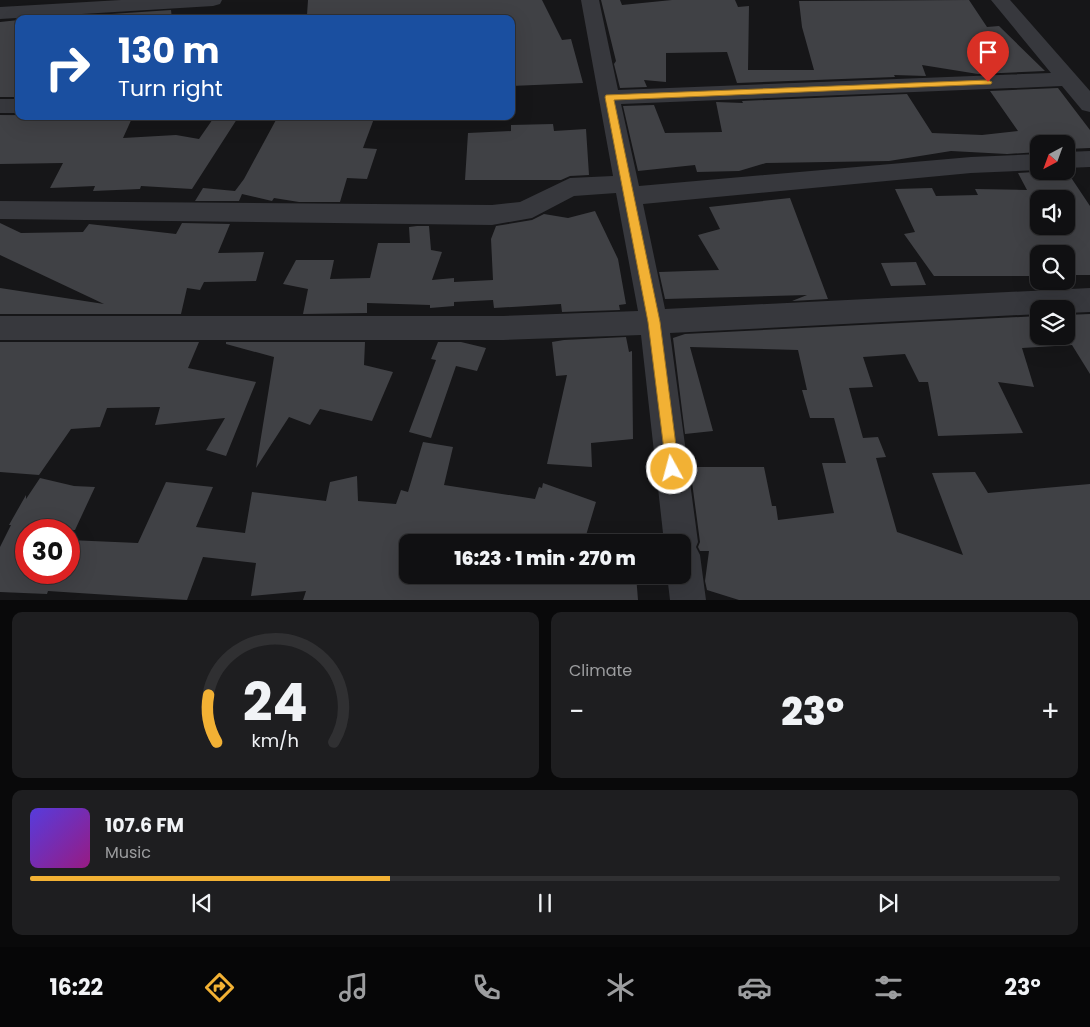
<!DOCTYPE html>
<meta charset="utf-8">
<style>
:root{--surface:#101012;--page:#1e1e20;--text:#f1f3f6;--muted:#9c9d9f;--line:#303032;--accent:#f2b134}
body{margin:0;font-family:Poppins,sans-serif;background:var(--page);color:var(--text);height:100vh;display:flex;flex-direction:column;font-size:19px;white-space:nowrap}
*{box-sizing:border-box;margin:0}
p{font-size:16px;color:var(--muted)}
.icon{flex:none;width:28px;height:28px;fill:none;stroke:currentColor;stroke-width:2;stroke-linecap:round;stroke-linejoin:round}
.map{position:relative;height:600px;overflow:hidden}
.panel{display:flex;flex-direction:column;gap:12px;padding:12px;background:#09090a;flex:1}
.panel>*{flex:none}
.banner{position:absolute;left:15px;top:15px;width:500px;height:105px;border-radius:10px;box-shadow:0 5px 20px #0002,0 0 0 1px var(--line);background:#1a4fa0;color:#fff;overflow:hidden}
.needle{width:32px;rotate:221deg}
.buttons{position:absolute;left:1030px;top:135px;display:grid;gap:10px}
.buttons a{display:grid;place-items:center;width:45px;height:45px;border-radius:10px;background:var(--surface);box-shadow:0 5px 20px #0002,0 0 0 1px var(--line);font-size:25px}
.speed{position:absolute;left:15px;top:519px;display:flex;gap:10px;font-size:25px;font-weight:700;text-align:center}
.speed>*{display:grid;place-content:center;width:65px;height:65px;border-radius:50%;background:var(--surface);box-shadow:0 5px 20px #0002,0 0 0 1px var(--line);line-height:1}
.speed .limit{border:8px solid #d22;background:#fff;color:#111}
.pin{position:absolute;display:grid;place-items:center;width:42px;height:42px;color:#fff;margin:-51px -21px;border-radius:50% 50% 50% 0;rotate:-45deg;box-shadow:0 0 5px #0007}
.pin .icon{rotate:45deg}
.me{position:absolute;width:55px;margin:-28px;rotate:353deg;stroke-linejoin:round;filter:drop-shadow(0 0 4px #0008)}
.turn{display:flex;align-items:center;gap:18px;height:105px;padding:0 20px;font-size:22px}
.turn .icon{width:65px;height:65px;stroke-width:2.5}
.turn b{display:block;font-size:35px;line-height:42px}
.big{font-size:38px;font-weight:800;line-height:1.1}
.panel .card{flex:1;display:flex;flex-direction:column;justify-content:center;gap:8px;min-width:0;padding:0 18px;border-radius:10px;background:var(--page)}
.panel .dial{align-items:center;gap:0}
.dial svg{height:130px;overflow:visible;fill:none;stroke:var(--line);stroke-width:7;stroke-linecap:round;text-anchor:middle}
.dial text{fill:var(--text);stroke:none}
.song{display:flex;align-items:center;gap:15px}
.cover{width:60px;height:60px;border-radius:8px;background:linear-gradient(135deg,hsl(250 70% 55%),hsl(310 70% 35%))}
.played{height:5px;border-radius:2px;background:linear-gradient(90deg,var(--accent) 35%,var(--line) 35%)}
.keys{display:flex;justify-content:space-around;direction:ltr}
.heat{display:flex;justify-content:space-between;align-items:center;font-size:28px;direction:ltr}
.panel .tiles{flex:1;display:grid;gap:12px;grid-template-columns:1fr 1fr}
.card:last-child{grid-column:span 2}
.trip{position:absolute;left:399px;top:534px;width:292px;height:50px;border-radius:10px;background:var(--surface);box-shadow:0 5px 20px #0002,0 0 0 1px var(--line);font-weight:800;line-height:50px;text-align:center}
.tab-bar{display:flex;height:80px;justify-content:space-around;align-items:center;background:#060607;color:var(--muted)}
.tab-bar .icon{width:35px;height:35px}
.tab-bar .active{color:var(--accent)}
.tab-bar b{font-size:22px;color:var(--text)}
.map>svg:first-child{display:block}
.building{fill:#404145;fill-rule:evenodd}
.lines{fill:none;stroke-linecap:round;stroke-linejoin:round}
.minor{fill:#37383d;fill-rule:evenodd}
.route{fill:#f2b134;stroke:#9d7322}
</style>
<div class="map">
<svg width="1090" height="600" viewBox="0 0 1090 600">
<rect width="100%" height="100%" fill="#161618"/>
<!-- building -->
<g class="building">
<polygon points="308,0 542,0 562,40 571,39 583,83 511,86 511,19 492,19 491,16 470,19 363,19 307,15"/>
<polygon points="601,0 620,0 622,5 672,0 735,0 738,7 749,6 748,70 814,70 802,27 799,1 969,0 987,27 999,26 1045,71 978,74 922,65 926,76 894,75 895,77 737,83 727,52 666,53 666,82 644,80 647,87 620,88 614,64 616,61"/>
<polygon points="171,10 172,19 96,19 96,15"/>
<polygon points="19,20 19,97 0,97 0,22"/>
<polygon points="1058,88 1090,130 1090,148 1066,149 1066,144 1039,144 1039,152 1007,154 951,151 889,161 766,163 739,171 697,172 695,165 638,171 623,106 654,105 665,133 722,132 716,102 743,103 742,101 907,94 932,133 982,135 1018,131 990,91"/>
<polygon points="0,115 133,116 123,138 176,135 199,139 215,116 239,116 192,189 141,186 140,189 93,191 95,186 50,188 63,163 0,164"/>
<polygon points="303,116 375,116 363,148 377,149 367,179 347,178 340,202 299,202 274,198 272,201 242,194 239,201 195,201 203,188 235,191 244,179 277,118 301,120"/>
<polygon points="553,124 554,131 586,129 589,175 570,176 561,180 465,180 468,133 511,131 511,125"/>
<path d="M1066,170l24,36v69h-24v-21h-27v22h-105l-30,-42 11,-2 -20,-43 37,-1 4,8 42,-1 -3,-6 52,1 -9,-17zM1039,199h27v27h-27z"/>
<polygon points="790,198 828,299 792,301 807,295 665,299 659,272 719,270 698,235 720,229 709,207"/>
<polygon points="595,211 618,259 626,304 619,305 620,310 562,312 561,304 494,308 493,300 454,302 454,306 430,308 430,305 367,303 367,313 303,314 308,289 283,284 296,260 334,260 330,279 370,278 378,243 410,243 409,227 417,226 429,226 431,250 442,252 432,280 454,278 454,282 493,280 491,239 496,226 532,220 544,214 568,218"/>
<polygon points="0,223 21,233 83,232 89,224 176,234 182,223 230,224 218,253 264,252 256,281 204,282 200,290 187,288 181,314 0,314 0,288 104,304 0,255"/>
<polygon points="916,262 926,285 891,286 881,263"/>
<polygon points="1090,314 1090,374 1072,345 1022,348 1034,387 998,382 1023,433 938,436 928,382 919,382 905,354 863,357 873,387 849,388 863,438 878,437 886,457 876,458 897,532 963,555 932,473 975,472 988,493 1090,484 1090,600 739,600 707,590 705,581 709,551 700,551 698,547 700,542 690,467 764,467 772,506 776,506 778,520 834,513 822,463 846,463 834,418 810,418 802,390 807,390 798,350 690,347 713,431 685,434 673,338 685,334 1039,316 1039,336 1066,336 1066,315"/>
<polygon points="626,337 629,352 632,351 633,439 591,443 592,467 547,464 567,375 556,376 552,342 564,340"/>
<polygon points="0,342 199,342 188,368 256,382 226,456 206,450 225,418 155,425 160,407 107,408 100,427 71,429 39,475 0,472"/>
<polygon points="226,342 365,342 364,365 393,372 372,421 320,409 310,425 289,417 256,468 274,357 226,344"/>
<polygon points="438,342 461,342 486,348 477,371 456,366 431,438 409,432 436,360 431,359"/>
<polygon points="423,442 453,447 444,485 535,499 539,487 542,488 543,483 596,502 584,542 408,542 408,575 636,575 638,600 303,600 306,591 251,596 256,563 203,557 187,600 48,591 47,594 0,592 0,547 11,525 9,525 26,495 26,499 40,478 74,486 95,487 75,530 26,530 26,572 69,572 69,540 138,543 166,482 213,487 196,527 245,533 252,492 326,501 330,482 357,476 358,501 396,504 401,490 408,492"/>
</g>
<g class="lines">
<!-- minor -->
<g class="minor">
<polygon points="121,0 222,0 220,4 213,6 0,19 0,7"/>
<polygon points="581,0 599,0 618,90 1051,73 991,0 1010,0 1090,91 1090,112 1082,110 1062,86 621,104 639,186 971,157 1039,154 1039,170 971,173 643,204 665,309 1090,288 1090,312 1066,313 1066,309 1039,309 1039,314 670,333 698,542 696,547 700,555 706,600 670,600 667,575 682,575 682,542 664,542 641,335 503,340 0,340 0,316 503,316 638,311 616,193 574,196 532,218 492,225 0,219 0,201 492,205 520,202 570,178 613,176"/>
<rect x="0" y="99" width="19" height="14"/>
<polygon points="1090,151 1090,167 1066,168 1066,152"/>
</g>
</g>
<!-- route -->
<polygon class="route" points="988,80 992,82 991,84 614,100 660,322 679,469 677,474 672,476 667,474 648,322 605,97 606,95"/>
</svg>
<div class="buttons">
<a><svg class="needle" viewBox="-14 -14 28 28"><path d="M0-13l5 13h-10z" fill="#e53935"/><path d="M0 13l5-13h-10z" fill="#9c9d9f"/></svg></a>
<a><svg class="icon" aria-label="sound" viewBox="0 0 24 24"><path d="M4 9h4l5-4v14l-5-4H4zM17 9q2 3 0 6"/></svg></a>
<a><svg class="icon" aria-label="search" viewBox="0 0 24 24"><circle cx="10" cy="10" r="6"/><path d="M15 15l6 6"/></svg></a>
<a><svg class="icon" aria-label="layers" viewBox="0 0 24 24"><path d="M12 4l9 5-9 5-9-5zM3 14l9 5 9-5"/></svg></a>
</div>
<div class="speed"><div class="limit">30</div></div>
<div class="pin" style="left:988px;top:82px;background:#d93025"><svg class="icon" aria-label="arrive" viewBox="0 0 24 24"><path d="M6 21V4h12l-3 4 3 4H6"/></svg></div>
<svg class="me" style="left:672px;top:469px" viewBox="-20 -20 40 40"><circle r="17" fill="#f2b134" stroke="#fff" stroke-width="3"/><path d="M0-11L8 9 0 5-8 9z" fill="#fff"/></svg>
<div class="trip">16:23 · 1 min · 270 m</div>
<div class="banner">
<div class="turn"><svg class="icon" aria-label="right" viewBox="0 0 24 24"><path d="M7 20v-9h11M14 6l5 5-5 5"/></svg><div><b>130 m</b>Turn right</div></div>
</div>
</div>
<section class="panel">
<div class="tiles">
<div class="card dial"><svg viewBox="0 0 100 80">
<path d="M14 69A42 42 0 1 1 86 69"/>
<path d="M14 69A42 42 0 0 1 9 40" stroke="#f2b134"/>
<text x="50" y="56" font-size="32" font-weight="700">24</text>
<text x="50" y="72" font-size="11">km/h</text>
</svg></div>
<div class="card"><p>Climate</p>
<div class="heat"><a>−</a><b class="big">23°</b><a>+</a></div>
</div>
<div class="card">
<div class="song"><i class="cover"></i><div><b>107.6 FM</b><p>Music</p></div></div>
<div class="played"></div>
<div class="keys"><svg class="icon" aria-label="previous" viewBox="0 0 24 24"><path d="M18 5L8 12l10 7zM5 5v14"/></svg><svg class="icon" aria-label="pause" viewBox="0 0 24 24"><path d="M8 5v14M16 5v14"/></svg><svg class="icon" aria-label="next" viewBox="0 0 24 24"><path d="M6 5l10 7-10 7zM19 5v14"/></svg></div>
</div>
</div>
</section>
<nav class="tab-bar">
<b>16:22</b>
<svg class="icon active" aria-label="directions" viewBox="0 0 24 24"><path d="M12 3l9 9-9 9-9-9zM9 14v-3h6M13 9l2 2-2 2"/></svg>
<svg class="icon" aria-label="music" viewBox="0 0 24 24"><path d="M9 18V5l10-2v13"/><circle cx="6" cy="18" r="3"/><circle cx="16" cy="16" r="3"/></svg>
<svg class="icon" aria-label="phone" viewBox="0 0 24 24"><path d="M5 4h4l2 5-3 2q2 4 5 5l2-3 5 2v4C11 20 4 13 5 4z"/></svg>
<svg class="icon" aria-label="climate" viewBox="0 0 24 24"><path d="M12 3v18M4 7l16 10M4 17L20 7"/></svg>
<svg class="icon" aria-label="car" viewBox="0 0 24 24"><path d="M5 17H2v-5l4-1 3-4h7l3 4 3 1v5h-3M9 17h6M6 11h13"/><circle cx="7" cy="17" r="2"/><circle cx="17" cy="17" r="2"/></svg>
<svg class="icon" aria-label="filters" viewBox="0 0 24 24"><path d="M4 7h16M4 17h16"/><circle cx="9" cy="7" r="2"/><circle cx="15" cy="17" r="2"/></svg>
<b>23°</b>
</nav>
